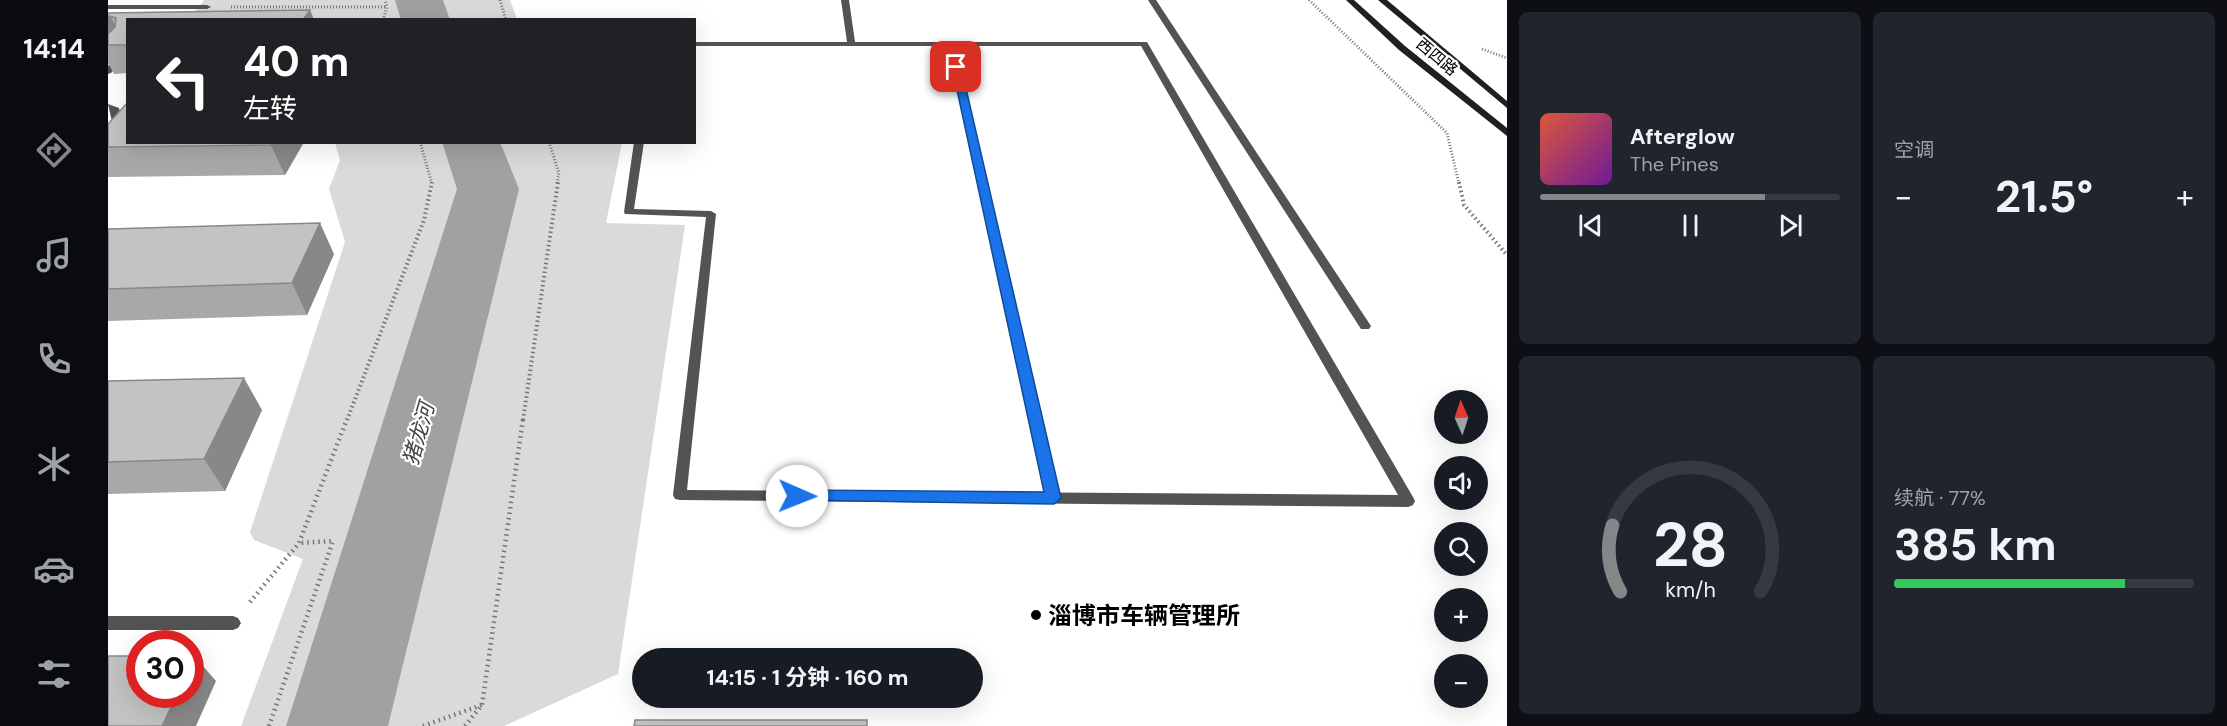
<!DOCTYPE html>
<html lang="zh">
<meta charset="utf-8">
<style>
:root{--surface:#171b24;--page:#20242c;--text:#f1f3f6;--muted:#9ea1a6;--line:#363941;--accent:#858687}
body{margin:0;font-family:"DM Sans","Noto Sans SC",sans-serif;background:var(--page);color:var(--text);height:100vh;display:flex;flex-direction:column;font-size:22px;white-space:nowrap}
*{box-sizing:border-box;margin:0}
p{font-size:20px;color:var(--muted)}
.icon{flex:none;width:33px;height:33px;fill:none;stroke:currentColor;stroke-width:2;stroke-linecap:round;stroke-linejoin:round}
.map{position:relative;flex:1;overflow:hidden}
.sheet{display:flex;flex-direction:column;gap:12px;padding:12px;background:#0d0f14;width:720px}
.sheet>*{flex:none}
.guide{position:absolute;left:18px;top:18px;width:570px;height:126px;border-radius:0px;box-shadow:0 6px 24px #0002;background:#202124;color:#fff;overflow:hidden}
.needle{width:39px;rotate:357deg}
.controls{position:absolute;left:1326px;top:390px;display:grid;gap:12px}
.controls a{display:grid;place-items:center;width:54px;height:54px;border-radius:50%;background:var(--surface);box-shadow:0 6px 24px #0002;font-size:30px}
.speed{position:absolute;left:18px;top:630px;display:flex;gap:12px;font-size:30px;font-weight:700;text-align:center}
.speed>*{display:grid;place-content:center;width:78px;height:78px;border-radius:50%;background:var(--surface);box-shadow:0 6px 24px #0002;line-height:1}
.speed .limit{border:9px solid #d22;background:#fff;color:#111}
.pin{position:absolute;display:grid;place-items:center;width:51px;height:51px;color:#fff;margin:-26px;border-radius:12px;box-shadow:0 3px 9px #0006}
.me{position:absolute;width:66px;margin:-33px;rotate:91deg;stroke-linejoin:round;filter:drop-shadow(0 0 4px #0008)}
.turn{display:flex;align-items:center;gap:21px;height:126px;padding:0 18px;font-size:27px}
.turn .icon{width:78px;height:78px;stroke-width:2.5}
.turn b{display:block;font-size:42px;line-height:51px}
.big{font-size:45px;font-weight:700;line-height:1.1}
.sheet .tile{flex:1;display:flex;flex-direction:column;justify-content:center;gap:9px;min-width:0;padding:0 21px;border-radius:9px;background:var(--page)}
.sheet .dial{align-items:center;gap:0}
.dial svg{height:156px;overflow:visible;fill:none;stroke:var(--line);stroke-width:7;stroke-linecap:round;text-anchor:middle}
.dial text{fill:var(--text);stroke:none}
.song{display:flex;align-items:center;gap:18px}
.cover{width:72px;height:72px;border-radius:9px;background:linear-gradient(135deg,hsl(10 70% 55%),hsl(280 70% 35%))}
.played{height:6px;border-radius:3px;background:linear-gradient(90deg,var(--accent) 75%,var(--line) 75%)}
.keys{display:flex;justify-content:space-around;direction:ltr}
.heat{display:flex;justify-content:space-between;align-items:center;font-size:33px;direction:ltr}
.charge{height:9px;border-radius:4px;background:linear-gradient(90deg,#34c759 77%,var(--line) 0)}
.sheet .tiles{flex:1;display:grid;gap:12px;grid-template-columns:repeat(2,1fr)}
.trip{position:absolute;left:524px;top:648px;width:351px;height:60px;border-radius:30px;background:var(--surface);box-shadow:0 6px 24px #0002;font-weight:700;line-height:60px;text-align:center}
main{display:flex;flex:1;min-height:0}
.tab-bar{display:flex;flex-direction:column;width:108px;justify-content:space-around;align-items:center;background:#090b0e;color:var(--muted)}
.tab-bar .icon{width:42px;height:42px}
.tab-bar .selected{color:var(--accent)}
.tab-bar b{font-size:27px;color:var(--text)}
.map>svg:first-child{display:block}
.green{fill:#dadada}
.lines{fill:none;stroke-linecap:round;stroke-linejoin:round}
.river{fill:#a1a1a1;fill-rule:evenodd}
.path-far2{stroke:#757575;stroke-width:3;stroke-dasharray:1 2;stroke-linecap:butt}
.path-far1{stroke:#757575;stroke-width:4;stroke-dasharray:1.5 3;stroke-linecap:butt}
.path{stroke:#757575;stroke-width:4.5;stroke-dasharray:1.5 4;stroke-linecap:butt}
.lane{fill:#535353;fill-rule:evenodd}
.street{fill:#535353;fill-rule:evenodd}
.secondary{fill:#202020;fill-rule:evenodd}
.wall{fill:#a8a8a8}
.shaded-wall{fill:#888}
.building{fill:#c3c3c3;stroke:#888;stroke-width:1.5}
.route{fill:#1a73e8;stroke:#114b97;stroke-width:1.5}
.poi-dot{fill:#000;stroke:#fff;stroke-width:2}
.labels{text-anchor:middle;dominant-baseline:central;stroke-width:4.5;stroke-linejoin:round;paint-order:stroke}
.far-street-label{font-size:16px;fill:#000;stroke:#fff}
.water-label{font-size:21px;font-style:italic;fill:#424242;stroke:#fff}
.near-poi-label{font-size:24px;font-weight:bold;fill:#000;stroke:#fff;text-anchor:start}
</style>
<main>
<nav class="tab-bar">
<b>14:14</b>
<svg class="icon selected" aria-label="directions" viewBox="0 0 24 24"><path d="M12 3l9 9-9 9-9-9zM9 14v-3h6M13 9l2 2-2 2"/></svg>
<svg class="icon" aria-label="music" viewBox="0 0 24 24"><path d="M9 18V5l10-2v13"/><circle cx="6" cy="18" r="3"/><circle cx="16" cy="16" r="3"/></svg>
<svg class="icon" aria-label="phone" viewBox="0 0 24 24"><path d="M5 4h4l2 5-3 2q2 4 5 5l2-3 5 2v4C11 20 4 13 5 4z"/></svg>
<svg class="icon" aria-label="climate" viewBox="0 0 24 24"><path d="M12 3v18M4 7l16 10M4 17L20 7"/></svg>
<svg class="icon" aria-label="car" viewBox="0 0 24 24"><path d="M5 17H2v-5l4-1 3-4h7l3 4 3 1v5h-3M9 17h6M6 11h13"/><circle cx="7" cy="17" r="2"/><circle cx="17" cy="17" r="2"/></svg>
<svg class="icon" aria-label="filters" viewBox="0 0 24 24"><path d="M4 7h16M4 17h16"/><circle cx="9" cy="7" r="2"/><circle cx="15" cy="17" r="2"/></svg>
</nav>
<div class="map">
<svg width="1399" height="726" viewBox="0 0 1399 726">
<rect width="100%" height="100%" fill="#fff"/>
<!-- green -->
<g class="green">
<polygon points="96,0 402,0 409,19 81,20"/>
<polygon points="227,143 514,143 498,223 577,225 510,674 396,726 133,726 195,559 146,540 142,532 237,242 221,189 232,160"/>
</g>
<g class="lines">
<!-- river -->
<g class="river">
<polygon points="287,0 335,0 342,20 293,20"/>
<polygon points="334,142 392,142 411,189 280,726 178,726 349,189"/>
</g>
<!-- path-far2 -->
<g class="path-far2">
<polyline points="392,0 398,20"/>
<polyline points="1201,0 1339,133 1351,184"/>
<polyline points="123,7 279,7"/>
<polyline points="275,20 279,7 277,0"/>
<polyline points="1374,49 1399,58"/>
<polyline points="312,142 324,184"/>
<polyline points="441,142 451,173 449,184"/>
</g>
<!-- path-far1 -->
<g class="path-far1">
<polyline points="1351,182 1356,205 1399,255"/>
<polyline points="239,420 316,220 324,182"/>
<polyline points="415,420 450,182"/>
</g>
<!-- path -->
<g class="path">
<polyline points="142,602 191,543 239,419"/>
<polyline points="161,726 225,541 191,543"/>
<polyline points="315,726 374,705"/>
<polyline points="357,726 374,705 415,419"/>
</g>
<!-- lane -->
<g class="lane">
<polygon points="840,43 847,45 953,498 951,502 946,503 941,502 939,498 839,45"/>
<polygon points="0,616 125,616 130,618 133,623 130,628 125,630 0,630"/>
</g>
<!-- street -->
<g class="street">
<polygon points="733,0 741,0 747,42 1039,42 1305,497 1307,501 1305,505 1300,507 572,500 567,499 565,495 598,217 517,214 516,212 526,142 536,142 526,209 603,211 608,214 579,490 1290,495 1033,46 586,46 586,42 739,42"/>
<polygon points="1040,0 1048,0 1261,323 1263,326 1261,329 1253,329"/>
<polygon points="0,5 99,5 103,7 99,9 0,9"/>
<polygon points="17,46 20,46 20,54 3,73 0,74 0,66"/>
<polygon points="0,104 11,108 15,127 3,139 0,140 0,132 5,126"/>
</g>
<!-- secondary -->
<g class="secondary">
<polygon points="1238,0 1246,0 1297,46 1399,128 1399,136 1291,50"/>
<polygon points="1270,0 1279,0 1399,101 1399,108"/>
</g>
</g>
<!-- wall -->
<g class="wall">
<polygon points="202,10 206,20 20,20 20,73 6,74 0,63 0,13"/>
<polygon points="0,124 20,142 196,142 177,175 0,177"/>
<polygon points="0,229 226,254 199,315 0,321"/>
<polygon points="0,381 154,410 117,491 0,494"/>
</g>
<!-- shaded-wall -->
<g class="shaded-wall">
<polygon points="202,10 206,20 195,20"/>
<polygon points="2,16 17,44 0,45 0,18"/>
<polygon points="164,142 196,142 177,175 163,145"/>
<polygon points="212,223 226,254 199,315 184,283"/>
<polygon points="136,378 154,410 117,491 96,459"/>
<polygon points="87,657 108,681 88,726 54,726 69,694 82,694 82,666"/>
</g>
<!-- building -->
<g class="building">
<polygon points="202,10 195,20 20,20 20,45 0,45 0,34 7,27 8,18 2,16 0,18 0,13"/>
<polygon points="20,102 20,142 164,142 163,145 0,147 0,124"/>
<polygon points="212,223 184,283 0,289 0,229"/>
<polygon points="136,378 96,459 0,462 0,381"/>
<polygon points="0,656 32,656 32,694 69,694 54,726 0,726"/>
<polygon points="82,657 87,657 82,666"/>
<polygon points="527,720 759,720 759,726 526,726"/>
</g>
<!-- route -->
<polygon class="route" points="848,64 853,67 953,498 946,504 684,500 681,496 689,490 936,492 844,67"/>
<!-- markers -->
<circle class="poi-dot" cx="928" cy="615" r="6"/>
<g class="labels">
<!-- far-street labels -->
<g class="far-street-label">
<text transform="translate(1329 57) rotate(40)">西四路</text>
</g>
<!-- water labels -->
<g class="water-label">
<text transform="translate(311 434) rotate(-74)">猪龙河</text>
</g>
<!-- near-poi labels -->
<g class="near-poi-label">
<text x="940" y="615">淄博市车辆管理所</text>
</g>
</g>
</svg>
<div class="controls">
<a><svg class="needle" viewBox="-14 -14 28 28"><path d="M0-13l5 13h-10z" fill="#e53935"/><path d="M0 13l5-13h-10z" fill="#9ea1a6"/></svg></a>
<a><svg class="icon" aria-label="sound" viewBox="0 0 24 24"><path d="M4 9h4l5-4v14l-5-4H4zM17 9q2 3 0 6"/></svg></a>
<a><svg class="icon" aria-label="search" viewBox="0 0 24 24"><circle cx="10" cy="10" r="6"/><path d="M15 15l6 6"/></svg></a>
<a>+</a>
<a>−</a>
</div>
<div class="speed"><div class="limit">30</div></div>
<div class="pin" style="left:848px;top:67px;background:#d93025"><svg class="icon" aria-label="arrive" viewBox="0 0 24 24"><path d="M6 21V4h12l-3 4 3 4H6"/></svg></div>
<svg class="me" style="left:689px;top:496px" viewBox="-20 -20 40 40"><circle r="19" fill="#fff"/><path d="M0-13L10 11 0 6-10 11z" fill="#1a73e8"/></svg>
<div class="trip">14:15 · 1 分钟 · 160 m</div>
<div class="guide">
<div class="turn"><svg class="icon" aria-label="left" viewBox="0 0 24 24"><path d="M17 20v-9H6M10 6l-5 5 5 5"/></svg><div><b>40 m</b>左转</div></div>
</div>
</div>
<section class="sheet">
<div class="tiles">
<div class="tile">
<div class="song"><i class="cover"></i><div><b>Afterglow</b><p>The Pines</p></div></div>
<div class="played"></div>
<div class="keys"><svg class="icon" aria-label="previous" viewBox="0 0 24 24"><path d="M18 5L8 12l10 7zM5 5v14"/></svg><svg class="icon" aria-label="pause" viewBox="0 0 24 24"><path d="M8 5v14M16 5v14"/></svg><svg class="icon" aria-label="next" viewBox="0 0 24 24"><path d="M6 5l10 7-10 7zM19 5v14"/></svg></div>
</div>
<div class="tile"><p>空调</p>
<div class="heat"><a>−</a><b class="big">21.5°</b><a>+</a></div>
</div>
<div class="tile dial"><svg viewBox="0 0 100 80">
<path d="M14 69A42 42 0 1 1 86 69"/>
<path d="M14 69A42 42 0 0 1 10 35" stroke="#858687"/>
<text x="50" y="56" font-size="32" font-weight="700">28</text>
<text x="50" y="72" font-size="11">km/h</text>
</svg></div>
<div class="tile"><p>续航 · 77%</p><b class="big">385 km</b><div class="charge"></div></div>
</div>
</section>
</main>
